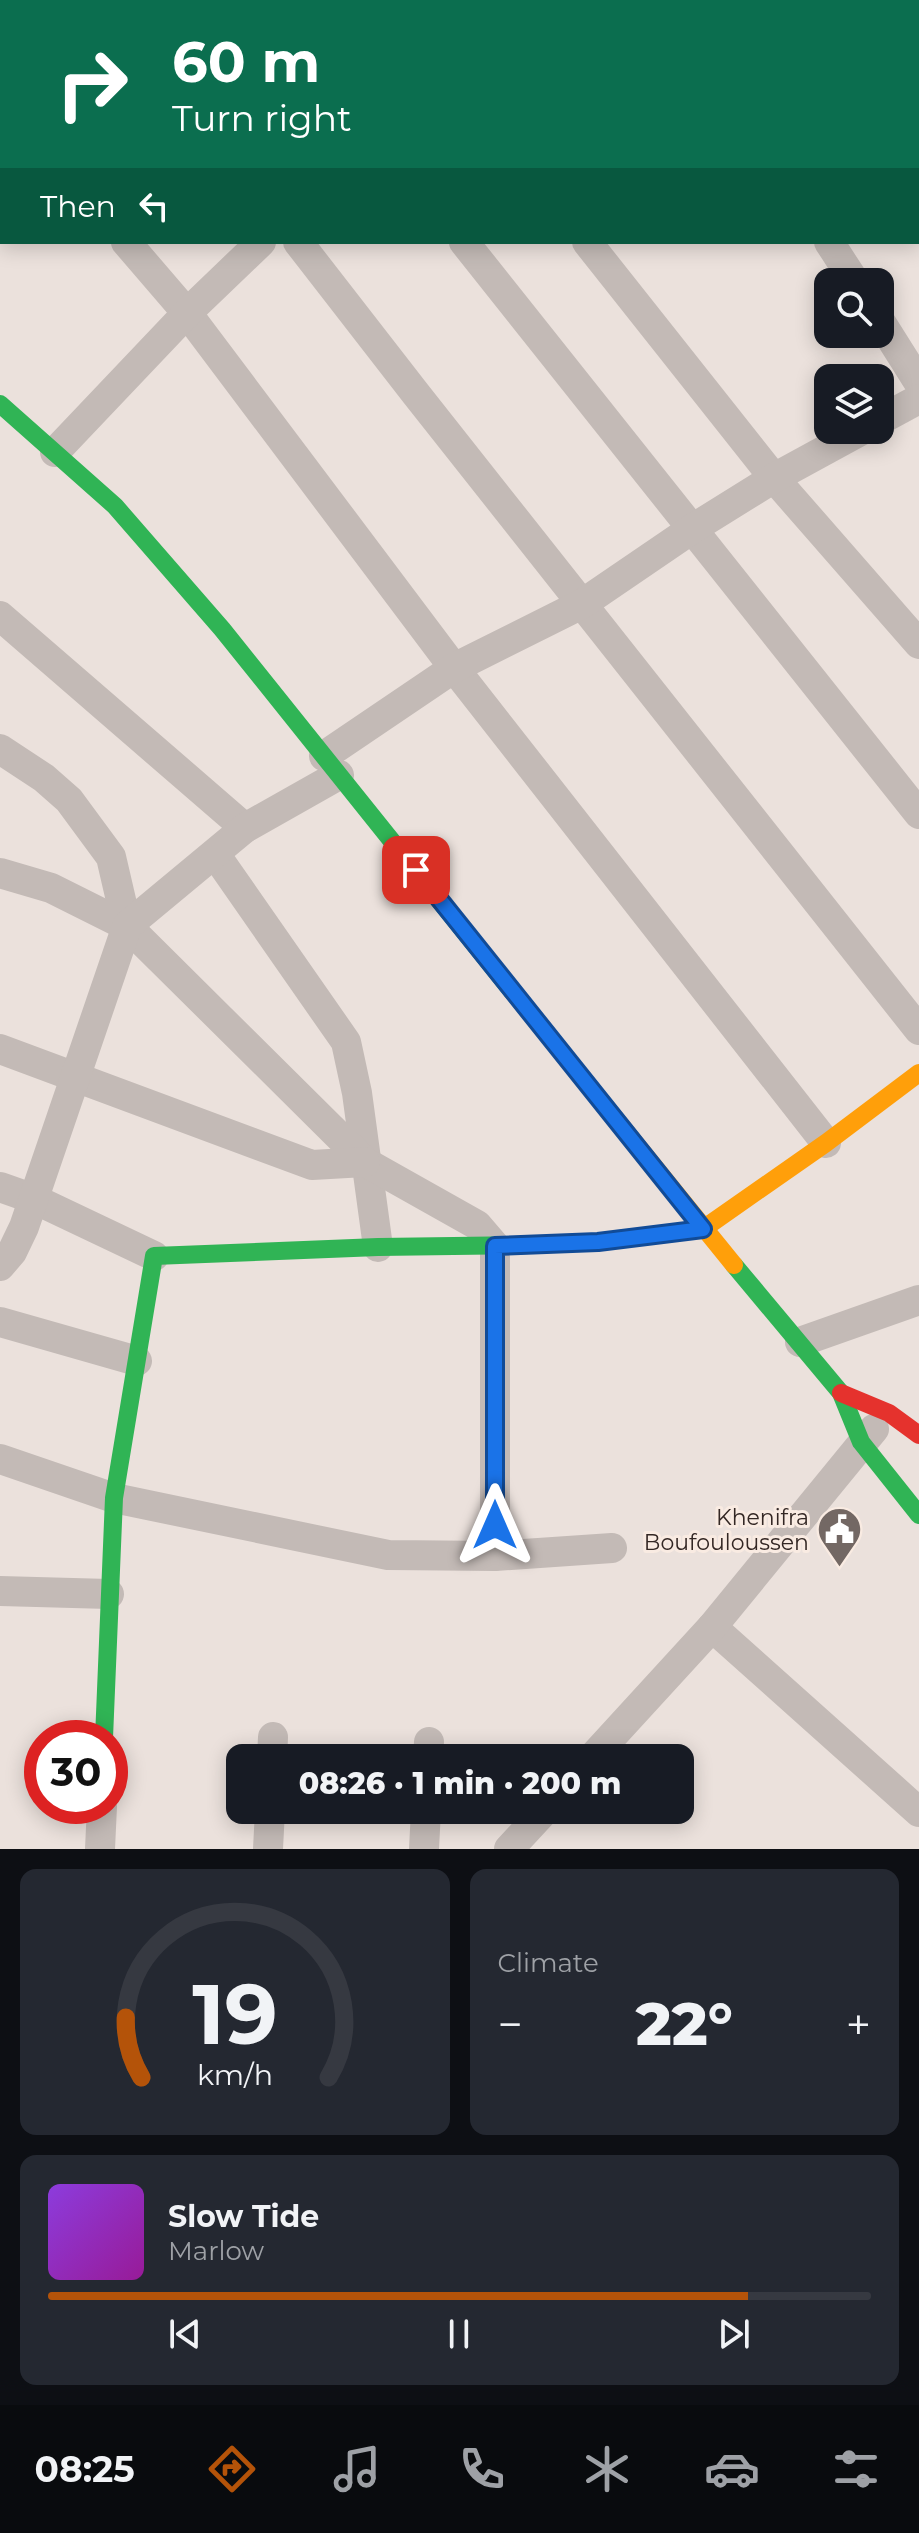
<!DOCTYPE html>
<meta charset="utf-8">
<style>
:root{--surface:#171b24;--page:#242831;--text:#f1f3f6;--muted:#9ea1a6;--line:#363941;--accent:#b45309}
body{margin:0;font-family:Montserrat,sans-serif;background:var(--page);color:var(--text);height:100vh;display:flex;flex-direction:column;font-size:30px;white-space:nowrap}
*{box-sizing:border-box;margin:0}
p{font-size:26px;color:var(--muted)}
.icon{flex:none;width:44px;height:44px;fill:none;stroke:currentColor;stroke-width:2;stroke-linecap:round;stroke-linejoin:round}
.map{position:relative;height:1849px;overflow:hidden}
.side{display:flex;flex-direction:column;gap:20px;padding:20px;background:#0d0f14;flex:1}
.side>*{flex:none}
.guide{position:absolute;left:0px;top:0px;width:920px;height:244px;box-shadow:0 4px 20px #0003;background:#0b6e4f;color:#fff;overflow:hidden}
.controls{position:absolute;left:814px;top:268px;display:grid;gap:16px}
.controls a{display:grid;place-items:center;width:80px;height:80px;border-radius:16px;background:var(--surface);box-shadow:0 4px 20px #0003;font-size:40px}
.speed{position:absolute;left:24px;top:1720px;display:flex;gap:16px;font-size:40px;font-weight:700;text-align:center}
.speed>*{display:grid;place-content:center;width:104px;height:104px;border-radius:50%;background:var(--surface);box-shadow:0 4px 20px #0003;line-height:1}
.speed .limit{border:12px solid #d22;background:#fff;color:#111}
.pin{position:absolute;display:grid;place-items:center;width:68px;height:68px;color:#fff;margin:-34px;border-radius:16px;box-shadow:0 4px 12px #0006}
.me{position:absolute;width:88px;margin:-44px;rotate:0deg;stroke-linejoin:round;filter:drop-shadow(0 0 6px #0008)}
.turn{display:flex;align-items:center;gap:28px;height:168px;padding:0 40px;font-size:36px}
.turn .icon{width:104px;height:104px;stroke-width:2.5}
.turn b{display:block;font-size:56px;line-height:68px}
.then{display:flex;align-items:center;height:76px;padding:0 40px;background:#0003;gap:16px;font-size:30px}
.big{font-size:60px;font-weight:800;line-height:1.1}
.side .card{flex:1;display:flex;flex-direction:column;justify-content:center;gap:12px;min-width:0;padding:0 28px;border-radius:16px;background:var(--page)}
.side .dial{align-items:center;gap:0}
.dial svg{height:208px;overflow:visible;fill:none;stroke:var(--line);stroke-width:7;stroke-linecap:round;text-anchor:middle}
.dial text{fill:var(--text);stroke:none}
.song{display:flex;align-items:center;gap:24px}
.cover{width:96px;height:96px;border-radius:12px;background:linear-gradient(135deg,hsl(270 70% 55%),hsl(300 70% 35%))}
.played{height:8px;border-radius:4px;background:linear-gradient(90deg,var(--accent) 85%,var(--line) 85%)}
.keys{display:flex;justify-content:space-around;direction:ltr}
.heat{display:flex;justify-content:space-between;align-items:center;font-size:44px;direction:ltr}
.side .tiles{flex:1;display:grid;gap:20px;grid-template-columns:1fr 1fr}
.card:last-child{grid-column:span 2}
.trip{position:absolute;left:226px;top:1744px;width:468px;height:80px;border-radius:16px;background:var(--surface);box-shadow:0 4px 20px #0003;font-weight:800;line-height:80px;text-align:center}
.tab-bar{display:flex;height:128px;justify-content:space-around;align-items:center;background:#090b0e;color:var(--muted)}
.tab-bar .icon{width:56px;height:56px}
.tab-bar .on{color:var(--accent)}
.tab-bar b{font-size:36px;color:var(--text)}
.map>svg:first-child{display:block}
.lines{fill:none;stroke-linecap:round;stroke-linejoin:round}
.street{stroke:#c3bab6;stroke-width:30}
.fast{stroke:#30b455;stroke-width:18}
.slow{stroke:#ff9f0a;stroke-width:18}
.jam{stroke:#e5322d;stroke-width:18}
.route-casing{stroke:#114b97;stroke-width:20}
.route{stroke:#1a73e8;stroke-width:14}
.labels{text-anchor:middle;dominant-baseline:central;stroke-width:6;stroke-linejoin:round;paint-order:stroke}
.poi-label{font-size:22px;fill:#332724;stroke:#f9ebe2;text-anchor:end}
</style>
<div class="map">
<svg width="919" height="1849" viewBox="0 0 919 1849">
<rect width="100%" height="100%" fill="#ebe1dc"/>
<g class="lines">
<!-- street -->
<g class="street">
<polyline points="99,0 101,2"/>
<polyline points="270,0 271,2"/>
<polyline points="394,0 396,2"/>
<polyline points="673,0 674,2"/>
<polyline points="841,0 841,2"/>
<polyline points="0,95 2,97"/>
<polyline points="918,202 919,204"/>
<polyline points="126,242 187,313 454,668 826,1143"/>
<polyline points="298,242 416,394 919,1030"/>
<polyline points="464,242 919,814"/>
<polyline points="587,242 774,478 919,644"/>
<polyline points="829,242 855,282"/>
<polyline points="880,321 919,383"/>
<polyline points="880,420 919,399"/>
<polyline points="55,452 187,313 261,242"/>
<polyline points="0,616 245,828"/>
<polyline points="0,749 44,778 69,800 111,857 127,926"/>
<polyline points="324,756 454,668 582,604 692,529 774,478 862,430"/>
<polyline points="215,854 346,1042 357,1093 378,1247"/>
<polyline points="0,873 51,888 127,926 365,1162 477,1225 495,1246 495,1556"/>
<polyline points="0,1049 312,1165 365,1162"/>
<polyline points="0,1187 34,1199 154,1256"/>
<polyline points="0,1266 12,1252 24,1227 127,926 245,828 339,775"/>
<polyline points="0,1322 137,1361"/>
<polyline points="800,1342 919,1300"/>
<polyline points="0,1459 114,1498 388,1555 495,1556 612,1548"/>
<polyline points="0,1591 109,1594"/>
<polyline points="712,1627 919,1812"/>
<polyline points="272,1758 273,1737"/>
<polyline points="428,1758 429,1742"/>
<polyline points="592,1758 712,1627 874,1429"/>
<polyline points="100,1849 102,1806"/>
<polyline points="268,1849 270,1810"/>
<polyline points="424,1849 426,1810"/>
<polyline points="509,1849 545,1810"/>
</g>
<!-- fast -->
<g class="fast">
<polyline points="0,404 115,506 222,629 512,991"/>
<polyline points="734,1265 841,1393 861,1442 919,1515"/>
<polyline points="104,1738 114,1498 154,1256 378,1247 530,1245"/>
</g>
<!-- slow -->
<g class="slow">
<polyline points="512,991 734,1265"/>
<polyline points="530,1245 598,1242 703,1229 826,1143 919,1073"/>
</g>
<!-- jam -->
<polyline class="jam" points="841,1393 889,1413 919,1435"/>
</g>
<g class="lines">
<defs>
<polyline id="route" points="416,870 703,1229 598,1242 495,1246 495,1525"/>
</defs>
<!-- route casing -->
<use href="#route" class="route-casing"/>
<!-- route -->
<use href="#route" class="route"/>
</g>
<!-- icons -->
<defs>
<symbol id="civic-pin" viewBox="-11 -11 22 30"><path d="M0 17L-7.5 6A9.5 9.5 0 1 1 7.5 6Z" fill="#736864" stroke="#f9ebe2"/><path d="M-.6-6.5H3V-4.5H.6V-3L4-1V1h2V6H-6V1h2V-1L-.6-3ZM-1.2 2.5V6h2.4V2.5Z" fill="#fff"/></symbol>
</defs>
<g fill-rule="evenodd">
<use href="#civic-pin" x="814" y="1504" width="51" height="69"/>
</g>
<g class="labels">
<!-- poi labels -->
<g class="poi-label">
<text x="809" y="1517">Khenifra<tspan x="809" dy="25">Boufouloussen</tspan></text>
</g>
</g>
</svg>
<div class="controls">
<a><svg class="icon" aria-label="search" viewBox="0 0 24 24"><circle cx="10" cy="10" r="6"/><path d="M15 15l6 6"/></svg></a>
<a><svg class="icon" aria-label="layers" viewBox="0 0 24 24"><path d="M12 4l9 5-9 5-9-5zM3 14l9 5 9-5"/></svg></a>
</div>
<div class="speed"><div class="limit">30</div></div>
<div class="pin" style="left:416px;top:870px;background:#d93025"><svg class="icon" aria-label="arrive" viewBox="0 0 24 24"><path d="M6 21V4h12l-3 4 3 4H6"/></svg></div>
<svg class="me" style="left:495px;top:1525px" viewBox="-20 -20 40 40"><path d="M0-17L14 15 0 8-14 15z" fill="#1a73e8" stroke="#fff" stroke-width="4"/></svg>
<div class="trip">08:26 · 1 min · 200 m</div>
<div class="guide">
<div class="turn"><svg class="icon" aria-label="right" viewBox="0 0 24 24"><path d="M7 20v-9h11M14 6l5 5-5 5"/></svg><div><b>60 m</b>Turn right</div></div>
<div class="then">Then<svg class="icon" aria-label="left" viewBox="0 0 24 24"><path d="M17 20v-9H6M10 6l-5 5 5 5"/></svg></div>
</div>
</div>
<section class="side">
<div class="tiles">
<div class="card dial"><svg viewBox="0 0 100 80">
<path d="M14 69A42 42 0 1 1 86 69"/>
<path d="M14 69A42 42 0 0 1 8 46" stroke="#b45309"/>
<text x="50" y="56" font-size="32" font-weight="700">19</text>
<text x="50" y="72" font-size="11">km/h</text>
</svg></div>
<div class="card"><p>Climate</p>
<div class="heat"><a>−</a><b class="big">22°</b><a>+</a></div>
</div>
<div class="card">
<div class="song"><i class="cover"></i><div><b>Slow Tide</b><p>Marlow</p></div></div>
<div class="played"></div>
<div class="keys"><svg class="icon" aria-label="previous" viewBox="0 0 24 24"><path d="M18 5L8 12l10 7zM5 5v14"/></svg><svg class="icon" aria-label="pause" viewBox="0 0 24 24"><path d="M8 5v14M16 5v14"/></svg><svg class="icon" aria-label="next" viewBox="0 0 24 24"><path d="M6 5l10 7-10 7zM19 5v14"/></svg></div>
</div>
</div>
</section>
<nav class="tab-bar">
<b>08:25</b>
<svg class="icon on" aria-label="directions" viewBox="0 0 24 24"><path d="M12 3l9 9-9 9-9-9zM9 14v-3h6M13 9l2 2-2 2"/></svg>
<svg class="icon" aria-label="music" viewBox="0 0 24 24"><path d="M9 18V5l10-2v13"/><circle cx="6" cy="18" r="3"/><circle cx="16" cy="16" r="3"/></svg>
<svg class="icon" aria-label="phone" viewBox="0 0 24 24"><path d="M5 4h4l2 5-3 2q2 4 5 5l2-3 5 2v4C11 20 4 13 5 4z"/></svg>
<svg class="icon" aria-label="climate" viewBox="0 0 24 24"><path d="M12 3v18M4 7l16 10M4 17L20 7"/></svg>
<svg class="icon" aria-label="car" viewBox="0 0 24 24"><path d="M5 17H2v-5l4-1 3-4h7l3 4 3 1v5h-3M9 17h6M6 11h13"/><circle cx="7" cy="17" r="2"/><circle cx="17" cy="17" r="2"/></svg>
<svg class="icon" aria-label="filters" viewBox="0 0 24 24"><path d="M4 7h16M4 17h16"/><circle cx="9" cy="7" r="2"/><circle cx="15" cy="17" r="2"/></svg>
</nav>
